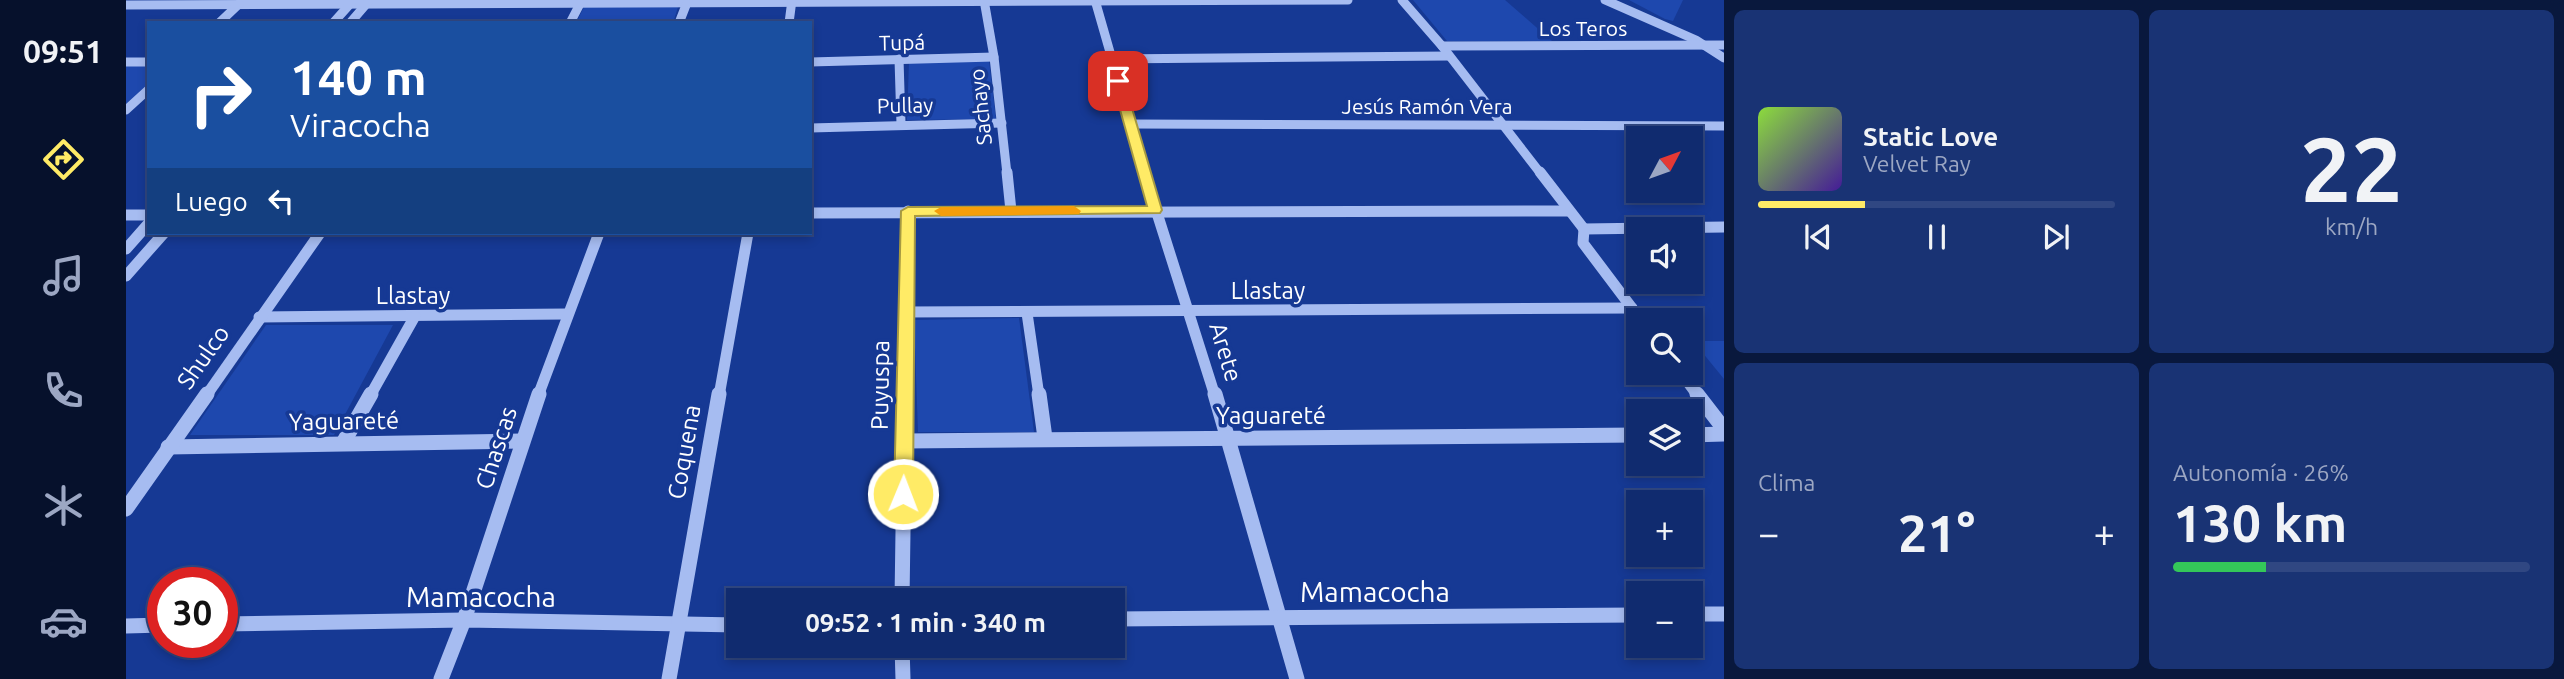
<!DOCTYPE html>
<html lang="es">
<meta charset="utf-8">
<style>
:root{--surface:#102b6f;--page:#193374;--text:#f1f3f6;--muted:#9ca7c3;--line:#304782;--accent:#ffeb66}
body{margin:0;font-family:Ubuntu,sans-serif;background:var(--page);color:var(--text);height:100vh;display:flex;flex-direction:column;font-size:26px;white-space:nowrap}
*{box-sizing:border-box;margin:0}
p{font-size:23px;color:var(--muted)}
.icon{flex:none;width:38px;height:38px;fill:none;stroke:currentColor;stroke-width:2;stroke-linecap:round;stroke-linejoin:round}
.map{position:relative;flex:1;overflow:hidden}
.panel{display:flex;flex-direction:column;gap:10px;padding:10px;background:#09183d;width:840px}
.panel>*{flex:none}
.guide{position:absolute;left:21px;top:21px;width:665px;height:214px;border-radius:0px;box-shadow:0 4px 10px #0003,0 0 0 2px var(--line);background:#1a4fa0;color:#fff;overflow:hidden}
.needle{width:46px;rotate:49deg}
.controls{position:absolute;left:1500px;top:126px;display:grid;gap:14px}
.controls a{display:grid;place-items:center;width:77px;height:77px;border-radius:0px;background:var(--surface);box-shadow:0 4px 10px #0003,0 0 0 2px var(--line);font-size:35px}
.speed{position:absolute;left:21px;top:567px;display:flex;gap:14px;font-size:35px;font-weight:700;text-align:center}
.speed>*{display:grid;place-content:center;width:91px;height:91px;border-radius:50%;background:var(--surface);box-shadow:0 4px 10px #0003,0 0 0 2px var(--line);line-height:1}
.speed .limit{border:10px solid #d22;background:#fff;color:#111}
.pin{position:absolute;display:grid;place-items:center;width:60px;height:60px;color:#fff;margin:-30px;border-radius:14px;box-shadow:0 4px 10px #0006}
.me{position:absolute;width:77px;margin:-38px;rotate:1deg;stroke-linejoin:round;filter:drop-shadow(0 0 5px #0008)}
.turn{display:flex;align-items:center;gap:24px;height:147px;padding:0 28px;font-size:32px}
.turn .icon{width:91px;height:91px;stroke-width:2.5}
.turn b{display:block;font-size:49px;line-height:60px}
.then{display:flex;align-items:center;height:66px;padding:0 28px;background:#0003;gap:14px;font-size:26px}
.big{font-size:52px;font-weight:700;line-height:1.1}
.panel .tile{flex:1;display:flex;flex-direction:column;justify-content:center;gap:10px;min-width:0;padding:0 24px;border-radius:10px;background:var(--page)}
.panel .dial{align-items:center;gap:0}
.dial b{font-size:91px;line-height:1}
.song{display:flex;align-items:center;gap:21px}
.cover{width:84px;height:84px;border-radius:10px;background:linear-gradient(135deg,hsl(90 70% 55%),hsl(260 70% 35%))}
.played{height:7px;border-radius:4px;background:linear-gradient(90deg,var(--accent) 30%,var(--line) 30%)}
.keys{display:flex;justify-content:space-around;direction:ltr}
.heat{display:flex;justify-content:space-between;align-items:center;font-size:38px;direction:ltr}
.charge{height:10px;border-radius:5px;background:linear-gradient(90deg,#34c759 26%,var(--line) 0)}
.panel .tiles{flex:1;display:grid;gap:10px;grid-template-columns:repeat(2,1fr)}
.trip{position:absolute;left:600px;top:588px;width:399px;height:70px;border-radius:0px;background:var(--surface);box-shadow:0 4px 10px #0003,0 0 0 2px var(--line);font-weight:700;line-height:70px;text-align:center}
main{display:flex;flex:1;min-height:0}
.dock{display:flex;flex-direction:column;width:126px;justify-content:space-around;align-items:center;background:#06112c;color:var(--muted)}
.dock .icon{width:49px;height:49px}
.dock .on{color:var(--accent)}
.dock b{font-size:32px;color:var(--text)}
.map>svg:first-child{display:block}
.green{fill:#1e48ae}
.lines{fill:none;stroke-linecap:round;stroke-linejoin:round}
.minor-far2{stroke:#a6bcf1;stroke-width:9}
.minor-far1{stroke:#a6bcf1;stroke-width:11}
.minor{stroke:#a6bcf1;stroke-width:15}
.route{fill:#ffeb66;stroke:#a69942;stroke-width:2}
.slow{fill:#f59e0b}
.labels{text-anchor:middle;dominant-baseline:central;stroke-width:7;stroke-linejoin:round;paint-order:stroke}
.far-street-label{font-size:21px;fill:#fff;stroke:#163994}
.street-label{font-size:24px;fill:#fff;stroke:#163994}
.near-street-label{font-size:28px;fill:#fff;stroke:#163994}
</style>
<main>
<nav class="dock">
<b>09:51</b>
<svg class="icon on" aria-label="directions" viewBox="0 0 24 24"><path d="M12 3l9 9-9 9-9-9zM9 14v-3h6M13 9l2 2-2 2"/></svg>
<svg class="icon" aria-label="music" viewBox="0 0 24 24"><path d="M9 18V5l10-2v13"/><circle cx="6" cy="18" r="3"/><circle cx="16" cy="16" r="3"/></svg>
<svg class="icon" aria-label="phone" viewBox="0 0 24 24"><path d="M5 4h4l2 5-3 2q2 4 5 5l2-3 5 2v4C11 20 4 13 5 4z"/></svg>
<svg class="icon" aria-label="climate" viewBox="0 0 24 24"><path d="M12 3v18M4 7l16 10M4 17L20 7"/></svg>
<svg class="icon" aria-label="car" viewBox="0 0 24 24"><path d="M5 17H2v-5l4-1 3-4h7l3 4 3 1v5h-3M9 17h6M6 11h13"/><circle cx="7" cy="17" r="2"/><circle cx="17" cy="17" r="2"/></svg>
</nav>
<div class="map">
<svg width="1598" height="679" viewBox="0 0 1598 679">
<rect width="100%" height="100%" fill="#163994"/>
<!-- green -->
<g class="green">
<polygon points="1287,0 1379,0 1426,41 1321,41"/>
<polygon points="1503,0 1557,0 1547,21 1539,19"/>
<polygon points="458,7 552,7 547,23 450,23"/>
<polygon points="863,61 870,119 781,120 783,62"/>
<polygon points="0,66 23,66 23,83 0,104"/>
<polygon points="893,318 908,432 792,432 788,320"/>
<polygon points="140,325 267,325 208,435 64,435"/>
<polygon points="1567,341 1598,341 1598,379"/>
</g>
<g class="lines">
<!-- minor-far2 -->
<g class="minor-far2">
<polyline points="858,0 868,57 881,174"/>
<polyline points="969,0 1019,174"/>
<polyline points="1276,0 1316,46 1415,174"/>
<polyline points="1479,0 1570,40 1598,58"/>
<polyline points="0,5 1222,0"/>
<polyline points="93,23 113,4"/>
<polyline points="207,23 225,3"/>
<polyline points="224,23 242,2"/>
<polyline points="444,23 456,0"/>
<polyline points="553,23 562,0"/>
<polyline points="663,23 666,0"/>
<polyline points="1316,46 1598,45"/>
<polyline points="773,59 775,124"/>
<polyline points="986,59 1323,56"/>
<polyline points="0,62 23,62"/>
<polyline points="684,62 868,57"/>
<polyline points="0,110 23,89"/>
<polyline points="1004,124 1598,126"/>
<polyline points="684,128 876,123"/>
</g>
<!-- minor-far1 -->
<g class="minor-far1">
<polyline points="881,172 885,211"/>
<polyline points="1018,172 1089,396"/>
<polyline points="1414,172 1458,229"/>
<polyline points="684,213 1443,211"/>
<polyline points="0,215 23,215"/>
<polyline points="1458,229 1598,227"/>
<polyline points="1458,229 1457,243 1515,320"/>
<polyline points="0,249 23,223"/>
<polyline points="0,276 38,233"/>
<polyline points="779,312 1506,308"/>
<polyline points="901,313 913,396"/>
<polyline points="133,317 441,314"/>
<polyline points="1555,373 1572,396"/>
<polyline points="80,396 194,233"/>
<polyline points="244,396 289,316"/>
<polyline points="412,396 473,233"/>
<polyline points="593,396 622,233"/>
<polyline points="779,396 782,211"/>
</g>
<!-- minor -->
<g class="minor">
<polyline points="913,394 919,438"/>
<polyline points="1089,394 1171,679"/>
<polyline points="1571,394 1598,429"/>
<polyline points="1564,435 1598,434"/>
<polyline points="778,441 1512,435"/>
<polyline points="217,443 245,394"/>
<polyline points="42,447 395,441"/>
<polyline points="0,509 81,394"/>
<polyline points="776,600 779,394"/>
<polyline points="1564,614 1598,614"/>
<polyline points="987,619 1512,615"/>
<polyline points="96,624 338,620 612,625"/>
<polyline points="0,626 37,625"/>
<polyline points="776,646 777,679"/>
<polyline points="315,679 338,620 413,394"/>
<polyline points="543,679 593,394"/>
</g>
</g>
<!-- route -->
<polygon class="route" points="992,77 998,81 1036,210 1034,213 789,216 787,494 784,500 777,502 771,500 768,494 775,211 782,207 1021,206 986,81"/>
<!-- slow -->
<polygon class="slow" points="948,206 955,211 953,214 815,216 808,211 815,207"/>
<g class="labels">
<!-- far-street labels -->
<g class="far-street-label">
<text x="1457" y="28">Los Teros</text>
<text transform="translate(776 42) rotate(-1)">Tupá</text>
<text transform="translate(779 105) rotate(-1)">Pullay</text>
<text x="1301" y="106">Jesús Ramón Vera</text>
<text transform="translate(854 107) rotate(-96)">Sachayo</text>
</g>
<!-- street labels -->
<g class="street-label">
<text x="1142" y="290">Llastay</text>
<text x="287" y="295">Llastay</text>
<text transform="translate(1100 352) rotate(73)">Arete</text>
<text transform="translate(77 357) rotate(-55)">Shulco</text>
<text transform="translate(754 385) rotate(-89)">Puyuspa</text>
<text x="1145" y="415">Yaguareté</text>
<text transform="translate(218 421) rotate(-1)">Yaguareté</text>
<text transform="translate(370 448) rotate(-72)">Chascas</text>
<text transform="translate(558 452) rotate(-80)">Coquena</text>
</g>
<!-- near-street labels -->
<g class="near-street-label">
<text x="1249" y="591">Mamacocha</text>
<text x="355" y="596">Mamacocha</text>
</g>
</g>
</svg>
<div class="controls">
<a><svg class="needle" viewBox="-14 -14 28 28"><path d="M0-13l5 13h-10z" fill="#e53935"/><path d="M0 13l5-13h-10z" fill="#9ca7c3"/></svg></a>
<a><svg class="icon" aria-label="sound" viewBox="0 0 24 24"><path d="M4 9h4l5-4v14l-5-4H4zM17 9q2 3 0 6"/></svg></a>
<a><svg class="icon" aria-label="search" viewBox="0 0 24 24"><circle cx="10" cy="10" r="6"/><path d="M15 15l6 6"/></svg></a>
<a><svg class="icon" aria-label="layers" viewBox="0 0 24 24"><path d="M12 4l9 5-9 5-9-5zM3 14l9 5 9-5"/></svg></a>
<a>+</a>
<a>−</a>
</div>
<div class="speed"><div class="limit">30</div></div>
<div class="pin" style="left:992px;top:81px;background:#d93025"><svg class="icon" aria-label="arrive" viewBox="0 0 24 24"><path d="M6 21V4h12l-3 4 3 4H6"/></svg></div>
<svg class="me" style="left:777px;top:494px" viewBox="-20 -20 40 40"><circle r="17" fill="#ffeb66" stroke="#fff" stroke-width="3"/><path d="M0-11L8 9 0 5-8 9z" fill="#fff"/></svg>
<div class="trip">09:52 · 1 min · 340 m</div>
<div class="guide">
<div class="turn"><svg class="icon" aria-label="right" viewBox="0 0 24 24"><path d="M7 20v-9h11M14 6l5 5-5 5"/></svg><div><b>140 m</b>Viracocha</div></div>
<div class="then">Luego<svg class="icon" aria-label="left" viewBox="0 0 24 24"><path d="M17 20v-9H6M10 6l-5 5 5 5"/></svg></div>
</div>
</div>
<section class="panel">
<div class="tiles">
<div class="tile">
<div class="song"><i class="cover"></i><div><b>Static Love</b><p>Velvet Ray</p></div></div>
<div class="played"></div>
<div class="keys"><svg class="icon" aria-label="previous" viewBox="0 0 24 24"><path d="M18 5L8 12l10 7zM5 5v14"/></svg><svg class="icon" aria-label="pause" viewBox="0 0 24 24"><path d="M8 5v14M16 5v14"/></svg><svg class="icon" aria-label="next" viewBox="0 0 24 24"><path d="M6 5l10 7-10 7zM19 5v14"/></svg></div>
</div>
<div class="tile dial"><b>22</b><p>km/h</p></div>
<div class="tile"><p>Clima</p>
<div class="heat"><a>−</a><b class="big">21°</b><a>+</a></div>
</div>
<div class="tile"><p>Autonomía · 26%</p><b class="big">130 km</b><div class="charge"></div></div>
</div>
</section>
</main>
